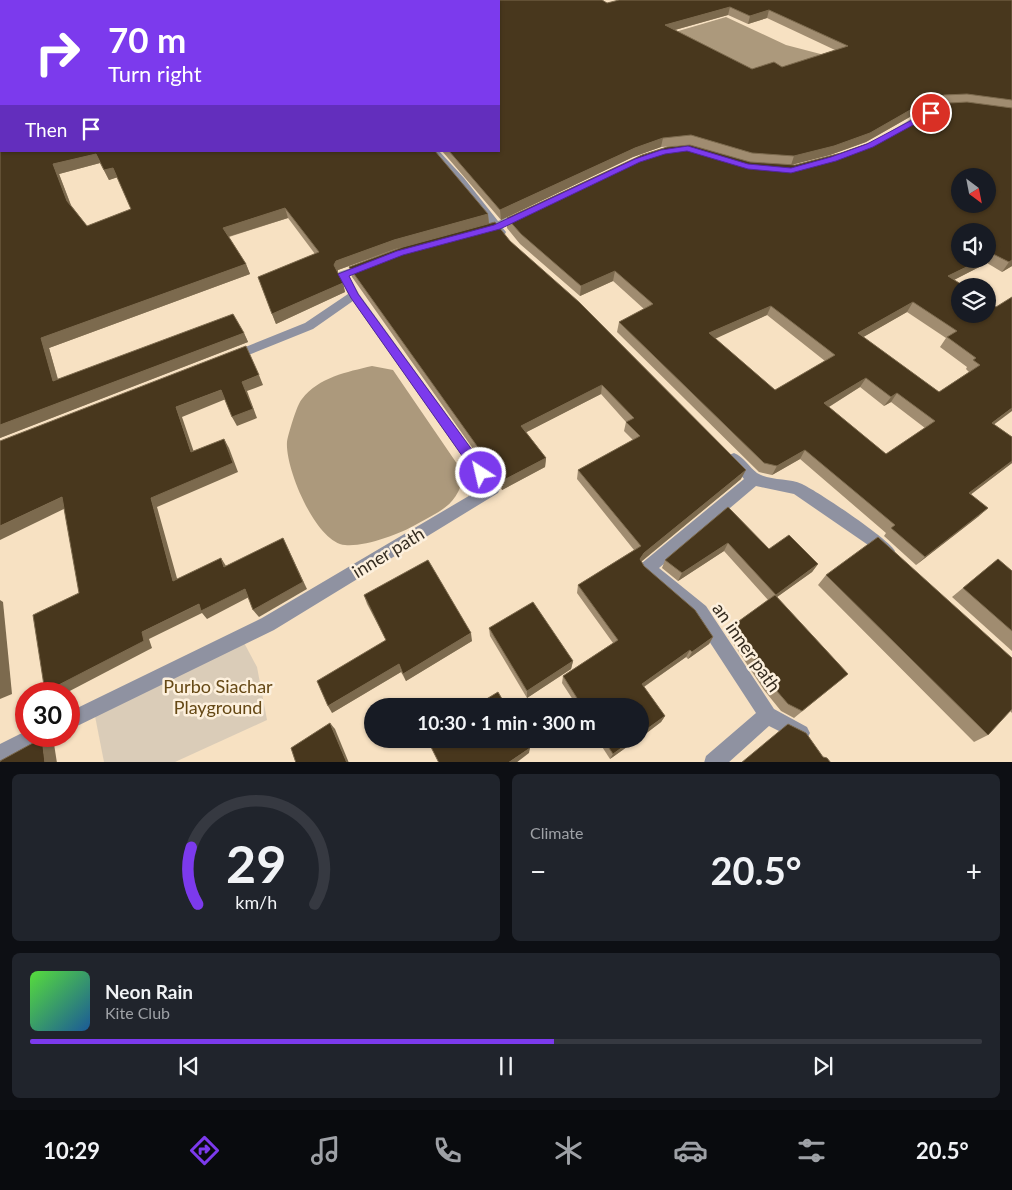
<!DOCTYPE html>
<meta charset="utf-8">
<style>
:root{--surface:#171b24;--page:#20242c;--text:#f1f3f6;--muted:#9ea1a6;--line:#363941;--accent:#7c3aed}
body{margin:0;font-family:Lato,sans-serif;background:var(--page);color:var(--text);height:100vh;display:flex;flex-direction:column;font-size:19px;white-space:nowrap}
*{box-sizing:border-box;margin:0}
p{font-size:16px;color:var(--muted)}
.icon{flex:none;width:28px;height:28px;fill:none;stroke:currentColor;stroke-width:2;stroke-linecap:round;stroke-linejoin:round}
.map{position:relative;height:762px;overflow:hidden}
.side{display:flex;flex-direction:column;gap:12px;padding:12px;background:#0d0f14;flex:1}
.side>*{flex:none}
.top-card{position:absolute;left:0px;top:0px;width:500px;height:152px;box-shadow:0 1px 4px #0004;background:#7c3aed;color:#fff;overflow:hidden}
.needle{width:32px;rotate:148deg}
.controls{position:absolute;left:951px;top:168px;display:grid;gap:10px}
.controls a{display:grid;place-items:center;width:45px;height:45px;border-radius:50%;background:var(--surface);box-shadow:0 1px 4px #0004;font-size:25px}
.speed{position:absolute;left:15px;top:682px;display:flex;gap:10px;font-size:25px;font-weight:700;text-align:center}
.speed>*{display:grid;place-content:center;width:65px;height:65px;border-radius:50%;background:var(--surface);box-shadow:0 1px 4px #0004;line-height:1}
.speed .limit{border:8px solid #d22;background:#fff;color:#111}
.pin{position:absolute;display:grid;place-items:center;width:42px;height:42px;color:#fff;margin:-21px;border:2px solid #fff;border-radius:50%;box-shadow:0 1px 5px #0007}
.me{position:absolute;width:55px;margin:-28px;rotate:325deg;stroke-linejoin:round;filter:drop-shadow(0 0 4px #0008)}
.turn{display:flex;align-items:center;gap:18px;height:105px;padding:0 25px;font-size:22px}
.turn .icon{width:65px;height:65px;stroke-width:2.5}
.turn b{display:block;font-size:35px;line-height:42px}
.then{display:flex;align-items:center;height:48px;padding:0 25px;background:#0003;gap:10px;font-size:19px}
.big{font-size:38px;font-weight:700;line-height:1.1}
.side .card{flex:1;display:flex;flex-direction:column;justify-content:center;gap:8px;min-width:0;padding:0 18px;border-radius:8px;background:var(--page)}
.side .dial{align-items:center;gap:0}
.dial svg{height:130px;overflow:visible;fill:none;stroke:var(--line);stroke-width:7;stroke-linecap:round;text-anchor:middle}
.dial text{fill:var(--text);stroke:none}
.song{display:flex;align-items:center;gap:15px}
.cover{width:60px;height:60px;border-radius:8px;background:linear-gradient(135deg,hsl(110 70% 55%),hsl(210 70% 35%))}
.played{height:5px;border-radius:2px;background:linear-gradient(90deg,var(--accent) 55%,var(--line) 55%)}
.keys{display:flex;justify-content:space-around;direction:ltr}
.heat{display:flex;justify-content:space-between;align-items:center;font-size:28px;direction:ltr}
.side .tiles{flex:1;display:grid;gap:12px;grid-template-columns:1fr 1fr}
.card:last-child{grid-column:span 2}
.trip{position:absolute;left:364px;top:698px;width:285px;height:50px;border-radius:25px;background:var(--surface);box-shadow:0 1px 4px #0004;font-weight:700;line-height:50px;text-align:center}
.menu{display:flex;height:80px;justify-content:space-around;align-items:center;background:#090b0e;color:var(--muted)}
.menu .icon{width:35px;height:35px}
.menu .on{color:var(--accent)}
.menu b{font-size:22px;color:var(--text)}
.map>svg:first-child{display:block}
.green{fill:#daccb8}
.water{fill:#ac997c}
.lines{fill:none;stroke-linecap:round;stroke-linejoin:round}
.minor{fill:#8f92a1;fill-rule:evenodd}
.wall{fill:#a08c70;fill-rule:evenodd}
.shaded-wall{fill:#7c6a4e}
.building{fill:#48371d;stroke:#7c6a4e;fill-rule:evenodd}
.route{fill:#7c3aed;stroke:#51269a}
.labels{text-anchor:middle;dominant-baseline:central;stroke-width:5;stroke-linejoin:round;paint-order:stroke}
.near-street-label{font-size:18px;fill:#352c20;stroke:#fdf0dd}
.near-park-label{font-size:18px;fill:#654815;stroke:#fdf0dd}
</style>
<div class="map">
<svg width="1012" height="763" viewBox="0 0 1012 763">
<rect width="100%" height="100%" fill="#f7e1c2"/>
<!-- green -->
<polygon class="green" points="241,637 257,667 267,720 175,762 104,762 94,711"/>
<!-- water -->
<g class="water">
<polygon points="726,17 786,45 832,57 753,74 675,32"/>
<path d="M372,366l21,4 71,104c-6,31 -22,36 -47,50 -17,10 -52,23 -72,21 -29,-2 -60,-77 -58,-103 1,-7 10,-38 15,-43 17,-22 45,-27 70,-33z"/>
</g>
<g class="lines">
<!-- minor -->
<g class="minor">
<polygon points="283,0 289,0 290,1 284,1"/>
<polygon points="940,106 947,108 885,141 878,139 916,116"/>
<polygon points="430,151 439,151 464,178 498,221 522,212 527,215 502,227 506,232 505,234 497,234 494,230 483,234 479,233 479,229 490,225 458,182"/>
<polygon points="366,263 370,264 370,268 349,276 359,294 498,485 500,489 498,493 274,630 69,730 69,712 262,618 484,487 353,301 313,329 236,360 232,361 226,357 228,354 305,323 348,294 338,274 339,272"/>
<path d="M734,453c10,4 15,14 23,20 12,8 32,5 45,11 15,7 87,55 93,67l-3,5 -5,2 -93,-64 -38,-8 -97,82 47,38 68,103 33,18 3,6 -3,6 -6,3 -32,-16 -41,37h-24l2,-7 50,-43 -62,-95 -52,-45 -3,-5 3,-5 102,-84 -17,-20 2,-4z"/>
<polygon points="26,731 26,736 45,736 42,742 0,763 0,744"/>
</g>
</g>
<!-- wall -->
<g class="wall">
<path d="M304,0h298l5,3 405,-3v266l-10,6 -15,-9 -33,17 34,34 6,110 18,13v26l-41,31 8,22 -63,49 -32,-29 2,-3 -86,-74 -28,16 -13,-3 -142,-140 2,-10 25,-13 -31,-28 -33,15 -60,-52 -13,-16v-10l183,-73 -29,2 -28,10 -132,63 -59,-69h57v-150h-194zM728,15l20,9 19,-6 68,32 -53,17 -30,2 -77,-39zM939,104h8l-69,36 -37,13 -46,12h-4l39,-10 36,-13 49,-28zM907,312l39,26 -6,9 27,20 -1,2 3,3 -30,20 -76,-55zM767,315l58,46 -50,29 -60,-52zM860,387l24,19 7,-4 34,26 -39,26 -57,-47z"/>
<path d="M0,52l435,99 53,63 1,10 21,17 231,238 -100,82 3,5 69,71 -4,7 -21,15 -2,-2 -42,30 21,29 -4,6 -21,16v-32h-63l-15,-23 1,-7 50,-33 -36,-50 1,-8 56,-35 -57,-71 1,-9 55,-30 -9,-9 2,-9 -25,-28 -75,38 20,26 -1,9 -43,23 -150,-213 -3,-10 52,-19 -63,22 -1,2 6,11 2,9 -69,32 -18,-47 57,-23 -27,-36 -59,19 17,27 4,10 -201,74 9,31 186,-46 4,9 -248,96zM100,163l9,17 9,-3 13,32 -44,17 -16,-21 -12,-31z"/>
<polygon points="728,507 769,549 818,564 812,572 777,597 848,674 794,718 781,711 764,690 727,634 732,626 768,600 724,551 678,581 662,568 665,560"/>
<polygon points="998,559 1012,571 1012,651 952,597"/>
<polygon points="826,575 1012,658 1012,713 1010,711 988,735 974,742 818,585"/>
<polygon points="364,595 472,641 406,681 401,672 332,713 386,640 367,604"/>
<polygon points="489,628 573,661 571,669 527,698 490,636"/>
<polygon points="597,739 638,739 610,759"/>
</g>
<!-- shaded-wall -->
<g class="shaded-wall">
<polygon points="246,0 278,0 273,1 246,1"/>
<polygon points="730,7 728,15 664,33 665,25"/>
<polygon points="769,10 767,18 748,24 750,16"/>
<polygon points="944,95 939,104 915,114 866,142 830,155 791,165 794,156"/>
<polygon points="663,138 661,147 633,157 501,220 500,210 635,148"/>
<polygon points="96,154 100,163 59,174 73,211 67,201 53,164"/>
<polygon points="113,168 118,177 109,180 104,170"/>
<polygon points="285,208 288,218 227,237 223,228"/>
<polygon points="488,214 489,224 395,249 338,270 336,275 334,265 336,261 394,240"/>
<polygon points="993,254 987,263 942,286 948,276 983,259 988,259 988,257"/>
<polygon points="1012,260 1012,266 1002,272 1009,262"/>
<polygon points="246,264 250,274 49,348 61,391 53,381 41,338"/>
<polygon points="615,271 613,281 580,296 581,286"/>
<polygon points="343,283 345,292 276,324 272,314"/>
<polygon points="913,302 907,312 853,343 858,333"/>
<polygon points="771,306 767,315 706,343 709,333"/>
<polygon points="244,333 248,342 0,438 0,425"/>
<polygon points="259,375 263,385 247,391 257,418 237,426 232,417 242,382"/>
<polygon points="866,378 860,387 819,413 824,403"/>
<polygon points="602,385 601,394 521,435 521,426"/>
<polygon points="221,390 226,399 182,417 197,461 191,452 176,407"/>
<polygon points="897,393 891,402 884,406 891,397"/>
<polygon points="1012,408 1012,411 984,432 992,423"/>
<polygon points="224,439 229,448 238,472 157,507 180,589 173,581 151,498"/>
<polygon points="805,450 800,459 772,475 777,466"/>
<polygon points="546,458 545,467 502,490 502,481"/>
<polygon points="1012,461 1012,463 961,502 969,493"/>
<polygon points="746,470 741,479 641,562 640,559 644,553"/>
<polygon points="62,497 70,506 0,540 0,526"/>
<polygon points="988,508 979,516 916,565 925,557"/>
<polygon points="283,538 307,589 259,617 253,610"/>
<polygon points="728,543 724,551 678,581 682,573"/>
<polygon points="221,558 226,566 230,575 224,567"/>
<polygon points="818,564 812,572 770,602 776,595"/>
<polygon points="245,589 251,596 207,619 202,613 149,639 152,648 64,694 49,694 45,692 142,632 199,604"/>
<polygon points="0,600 3,602 12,694 0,699"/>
<polygon points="471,633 472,641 406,681 403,674"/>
<polygon points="713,637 709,644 688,659 692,652"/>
<polygon points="690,650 686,657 639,690 642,684"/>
<polygon points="573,661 571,669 527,698 527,691"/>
<polygon points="399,664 401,672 332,713 328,706"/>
<polygon points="665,716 661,722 640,738 640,734"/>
<polygon points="330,723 335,729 349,763 347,763"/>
<polygon points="42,738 54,744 57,763 45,763"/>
<polygon points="634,739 638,739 610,759 613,754"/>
<polygon points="530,748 529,753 516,763 508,763"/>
</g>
<!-- building -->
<g class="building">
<polygon points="3,0 247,0 248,1 3,1"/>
<path d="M308,0h294l5,3 12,-3h393v100l-45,-6 -23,1 -25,10 -49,28 -36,13 -40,10 -42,-3 -61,-18 -28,3 -28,10 -135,62 -51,-59h50v-150h-190zM730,7l20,9 19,-6 79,36 -66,21 -8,-5 -22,7 -87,-44z"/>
<path d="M0,52h1v99h434l53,63 -94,26 -58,21 -2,4 9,18 -71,31 -14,-37 61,-25 -34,-44 -62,20 23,36 -205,74 12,43 180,-67 11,19 -244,92zM96,154l8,16 9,-2 18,41 -44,17 -20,-25 -14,-37z"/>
<path d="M967,102l45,6v152l-3,2 -16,-8 -5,3v-26h-28v28h23l-35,17 16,10h-4v28h28v-13l8,6 16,-10v111l-20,15 20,14v24l-43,32 19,15 -63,49 -34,-29 4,-3 -90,-75 -28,16 -13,-3 -145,-141 34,-18 -38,-33 -34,15 -60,-52 -14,-16 135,-63 25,-8 23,-2 60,17 45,3 46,-12 37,-13 71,-37zM960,176h28v28h-28zM913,302l44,29 -10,6 29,21 -3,2 7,5 -41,27 -81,-59zM771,306l64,49 -60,35 -66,-57zM866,378l25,19 6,-4 38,28 -49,33 -62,-51z"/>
<polygon points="495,222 510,241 579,302 746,470 644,553 640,559 644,566 695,610 713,637 692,652 690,650 642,684 665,716 640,734 640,706 582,706 563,676 618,640 578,585 641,546 578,470 640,436 626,422 634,418 602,385 521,426 546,458 502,481 349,267 403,247"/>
<polygon points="246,346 259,375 242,382 253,409 232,417 221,390 176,407 191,452 224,439 233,463 151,498 173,581 221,558 224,567 283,538 303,582 253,610 245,589 201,611 199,604 142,632 144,641 45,692 33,615 79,593 62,497 0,526 0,441"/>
<polygon points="728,507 769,549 789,535 818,564 776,595 728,543 682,573 665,560"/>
<polygon points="878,537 1012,658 1012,709 988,735 826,575"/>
<polygon points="998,559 1012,571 1012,631 963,588"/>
<polygon points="428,560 471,633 403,674 399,664 328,706 317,681 386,640 364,595"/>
<polygon points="775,595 848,674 802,711 788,704 770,683 732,626"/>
<polygon points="533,602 573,661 527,691 489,628"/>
<polygon points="498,692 506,706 475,706"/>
<polygon points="330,723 347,763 296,763 291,748"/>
<polygon points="788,724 806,733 823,757 827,758 831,763 741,763"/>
<polygon points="42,738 45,763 0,763 0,761"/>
<polygon points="427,739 525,739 530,748 508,763 439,763"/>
<polygon points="603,739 634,739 613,754"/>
</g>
<!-- route -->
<polygon class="route" points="929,111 935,113 873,147 836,161 791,173 748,169 687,151 665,154 640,162 500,229 403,255 349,276 358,294 486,469 488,473 481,479 477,477 351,298 338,274 397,251 494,225 635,159 661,150 688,146 748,164 791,168 831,157 867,144"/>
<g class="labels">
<!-- near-street labels -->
<g class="near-street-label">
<text transform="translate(388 552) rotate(-31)">inner path</text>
<text transform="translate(747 647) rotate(55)">an inner path</text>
</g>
<!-- near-park labels -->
<g class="near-park-label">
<text x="218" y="686">Purbo Siachar<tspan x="218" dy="21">Playground</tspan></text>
</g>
</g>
</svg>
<div class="controls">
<a><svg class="needle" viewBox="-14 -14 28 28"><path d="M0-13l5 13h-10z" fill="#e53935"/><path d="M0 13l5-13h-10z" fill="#9ea1a6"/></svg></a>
<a><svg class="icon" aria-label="sound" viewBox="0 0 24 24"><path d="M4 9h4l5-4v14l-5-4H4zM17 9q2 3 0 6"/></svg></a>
<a><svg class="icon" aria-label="layers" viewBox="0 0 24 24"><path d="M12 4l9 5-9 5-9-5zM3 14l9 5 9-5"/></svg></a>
</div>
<div class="speed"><div class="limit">30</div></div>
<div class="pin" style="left:931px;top:113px;background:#d93025"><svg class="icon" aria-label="arrive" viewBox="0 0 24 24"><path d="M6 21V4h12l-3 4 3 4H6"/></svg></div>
<svg class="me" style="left:481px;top:473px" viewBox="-20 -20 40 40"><circle r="17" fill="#7c3aed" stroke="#fff" stroke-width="3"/><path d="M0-11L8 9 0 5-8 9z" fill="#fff"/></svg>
<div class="trip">10:30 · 1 min · 300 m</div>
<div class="top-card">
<div class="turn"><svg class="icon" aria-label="right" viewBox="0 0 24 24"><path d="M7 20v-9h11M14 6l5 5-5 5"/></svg><div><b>70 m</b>Turn right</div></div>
<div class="then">Then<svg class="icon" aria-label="arrive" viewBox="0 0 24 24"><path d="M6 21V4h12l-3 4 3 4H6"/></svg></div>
</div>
</div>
<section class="side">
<div class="tiles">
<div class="card dial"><svg viewBox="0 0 100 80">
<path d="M14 69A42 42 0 1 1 86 69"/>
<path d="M14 69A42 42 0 0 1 10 34" stroke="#7c3aed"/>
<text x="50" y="56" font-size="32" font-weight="700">29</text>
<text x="50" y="72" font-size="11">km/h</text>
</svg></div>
<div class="card"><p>Climate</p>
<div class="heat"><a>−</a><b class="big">20.5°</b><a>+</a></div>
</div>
<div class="card">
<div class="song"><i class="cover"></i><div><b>Neon Rain</b><p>Kite Club</p></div></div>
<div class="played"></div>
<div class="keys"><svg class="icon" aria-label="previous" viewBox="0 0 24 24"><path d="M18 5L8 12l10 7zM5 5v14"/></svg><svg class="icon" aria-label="pause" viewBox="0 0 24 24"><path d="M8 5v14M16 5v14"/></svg><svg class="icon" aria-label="next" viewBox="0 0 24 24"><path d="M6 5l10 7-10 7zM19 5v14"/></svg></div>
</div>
</div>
</section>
<nav class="menu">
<b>10:29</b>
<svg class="icon on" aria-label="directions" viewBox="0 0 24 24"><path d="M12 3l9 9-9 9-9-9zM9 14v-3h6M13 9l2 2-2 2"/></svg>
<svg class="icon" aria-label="music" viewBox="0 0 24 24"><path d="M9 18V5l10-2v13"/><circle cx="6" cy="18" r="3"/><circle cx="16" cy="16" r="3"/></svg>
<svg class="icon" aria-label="phone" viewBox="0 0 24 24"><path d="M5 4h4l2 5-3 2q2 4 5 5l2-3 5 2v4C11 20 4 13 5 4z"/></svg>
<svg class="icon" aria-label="climate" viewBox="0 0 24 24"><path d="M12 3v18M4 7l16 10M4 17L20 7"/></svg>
<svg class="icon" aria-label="car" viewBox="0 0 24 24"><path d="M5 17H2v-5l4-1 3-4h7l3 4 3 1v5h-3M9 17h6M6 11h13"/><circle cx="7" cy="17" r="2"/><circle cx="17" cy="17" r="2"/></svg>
<svg class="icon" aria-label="filters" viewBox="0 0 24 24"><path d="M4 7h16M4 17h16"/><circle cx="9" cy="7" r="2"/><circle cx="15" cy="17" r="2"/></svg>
<b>20.5°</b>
</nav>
